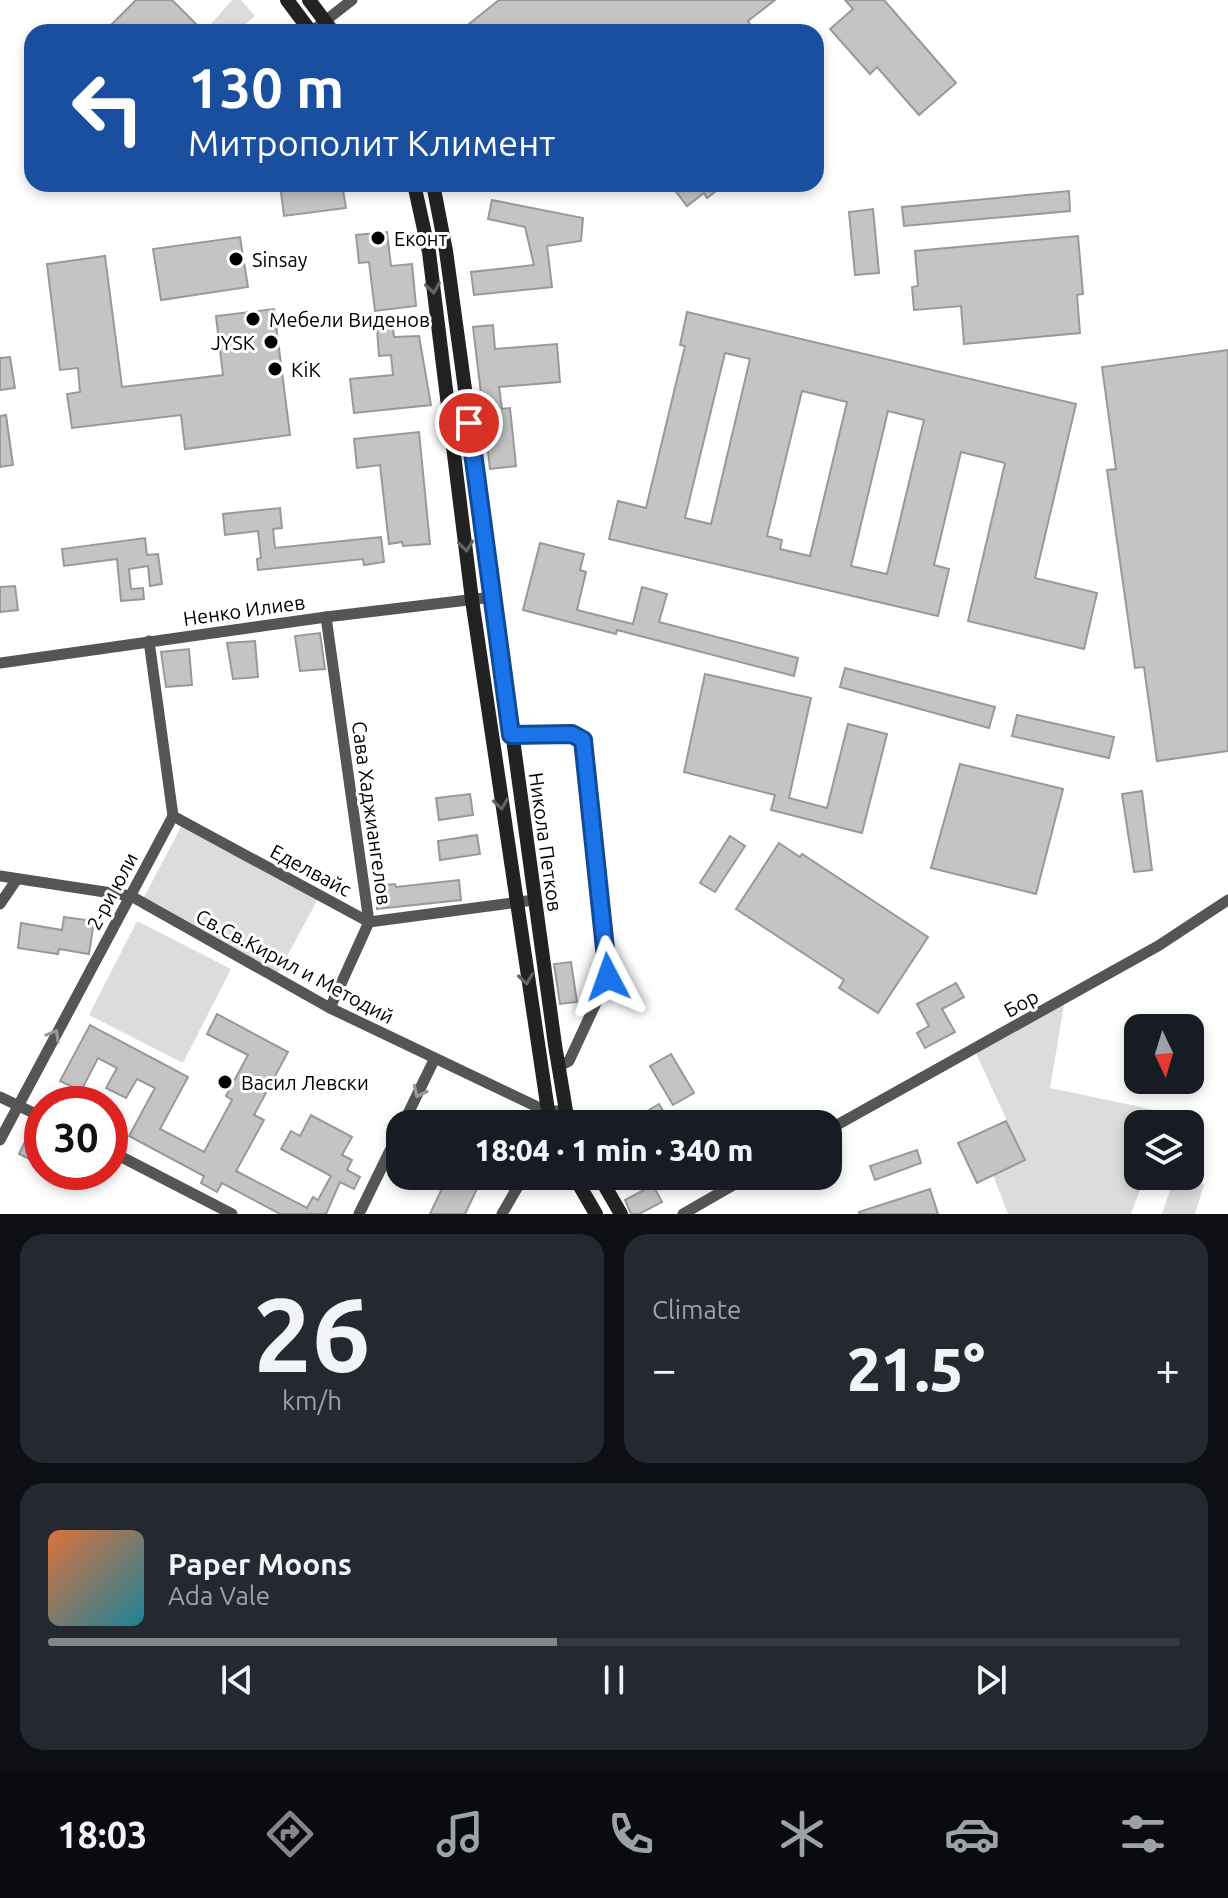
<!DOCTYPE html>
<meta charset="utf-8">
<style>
:root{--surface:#171b24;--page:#242831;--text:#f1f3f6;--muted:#9ea1a6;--line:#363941;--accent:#858687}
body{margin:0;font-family:Ubuntu,sans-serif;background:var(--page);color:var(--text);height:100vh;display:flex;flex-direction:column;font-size:30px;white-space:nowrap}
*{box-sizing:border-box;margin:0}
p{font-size:26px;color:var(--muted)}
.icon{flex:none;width:44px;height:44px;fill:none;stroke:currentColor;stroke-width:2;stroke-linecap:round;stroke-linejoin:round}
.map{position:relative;height:1214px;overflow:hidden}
.side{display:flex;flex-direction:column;gap:20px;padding:20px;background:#0d0f14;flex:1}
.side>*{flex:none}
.top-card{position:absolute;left:24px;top:24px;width:800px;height:168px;border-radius:24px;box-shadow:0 4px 12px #0003;background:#1a4fa0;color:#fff;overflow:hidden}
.needle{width:52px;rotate:176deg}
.tools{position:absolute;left:1124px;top:1014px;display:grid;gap:16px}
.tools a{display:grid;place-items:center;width:80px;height:80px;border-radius:16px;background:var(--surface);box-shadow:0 4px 12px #0003;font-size:40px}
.speed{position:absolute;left:24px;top:1086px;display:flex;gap:16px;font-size:40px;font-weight:700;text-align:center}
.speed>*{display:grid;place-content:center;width:104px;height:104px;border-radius:50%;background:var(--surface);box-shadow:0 4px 12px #0003;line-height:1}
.speed .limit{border:12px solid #d22;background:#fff;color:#111}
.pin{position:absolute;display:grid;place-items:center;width:68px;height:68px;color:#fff;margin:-34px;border:4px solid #fff;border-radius:50%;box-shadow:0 2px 8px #0007}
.me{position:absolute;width:88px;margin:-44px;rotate:356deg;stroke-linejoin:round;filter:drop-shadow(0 0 6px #0008)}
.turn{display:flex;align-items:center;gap:28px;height:168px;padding:0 32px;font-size:36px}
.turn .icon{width:104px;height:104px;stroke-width:2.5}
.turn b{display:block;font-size:56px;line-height:68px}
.big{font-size:60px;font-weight:800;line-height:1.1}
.side .card{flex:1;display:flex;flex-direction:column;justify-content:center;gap:12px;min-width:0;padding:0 28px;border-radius:24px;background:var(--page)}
.side .dial{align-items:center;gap:0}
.dial b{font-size:104px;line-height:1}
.song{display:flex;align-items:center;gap:24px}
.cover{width:96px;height:96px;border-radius:12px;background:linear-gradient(135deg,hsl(20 70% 55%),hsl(190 70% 35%))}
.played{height:8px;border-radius:4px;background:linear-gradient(90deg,var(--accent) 45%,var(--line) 45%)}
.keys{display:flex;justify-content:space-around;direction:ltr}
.heat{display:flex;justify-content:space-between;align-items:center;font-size:44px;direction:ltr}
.side .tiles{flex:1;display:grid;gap:20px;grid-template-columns:1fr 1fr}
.card:last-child{grid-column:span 2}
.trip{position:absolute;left:386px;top:1110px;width:456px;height:80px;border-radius:24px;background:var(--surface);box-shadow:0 4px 12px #0003;font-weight:800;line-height:80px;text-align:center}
.menu{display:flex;height:128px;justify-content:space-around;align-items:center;background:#090b0e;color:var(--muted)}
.menu .icon{width:56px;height:56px}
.menu .current{color:var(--accent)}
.menu b{font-size:36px;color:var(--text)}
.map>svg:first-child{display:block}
.green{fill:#dcdcdc}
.building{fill:#c4c4c4;stroke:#999;stroke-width:2;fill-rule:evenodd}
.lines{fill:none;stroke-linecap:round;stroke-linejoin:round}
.minor{stroke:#555;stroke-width:11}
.secondary{stroke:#222;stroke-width:14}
.oneway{stroke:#646464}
.oneway2{stroke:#999}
.route-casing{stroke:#114b97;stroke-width:20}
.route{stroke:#1a73e8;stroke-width:14}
.poi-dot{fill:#000;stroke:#fff;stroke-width:3}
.labels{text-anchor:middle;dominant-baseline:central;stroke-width:6;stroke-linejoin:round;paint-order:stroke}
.poi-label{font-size:20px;fill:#000;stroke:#fff;text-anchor:start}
.street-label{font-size:20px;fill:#000;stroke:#fff}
</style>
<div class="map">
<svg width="1228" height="1214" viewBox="0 0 1228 1214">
<rect width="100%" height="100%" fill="#fff"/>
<!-- green -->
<g class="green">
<polygon points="232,0 241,0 255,16 236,32 204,32"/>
<polygon points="182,825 319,897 278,973 142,901"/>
<polygon points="137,921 231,969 183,1063 89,1015"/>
<polygon points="1065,999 1050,1088 1169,1113 1164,1124 1138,1124 1138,1176 1145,1176 1131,1214 1008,1214 993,1175 1025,1160 974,1049"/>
<polygon points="1175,1176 1204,1185 1195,1214 1162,1214"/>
</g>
<!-- building -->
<g class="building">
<polygon points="136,0 172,0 204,32 104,32"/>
<polygon points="499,0 775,0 748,21 756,32 459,32"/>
<polygon points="845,0 884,0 956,83 919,115 877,67 870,74 830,29 853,9"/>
<polygon points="280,184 342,184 346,208 284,216"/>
<polygon points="670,184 725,184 707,198 704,193 687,206"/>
<polygon points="1069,191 1070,211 904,226 902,207"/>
<polygon points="492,200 583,218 581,241 547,246 552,287 474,295 471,272 534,265 525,227 488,219"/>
<polygon points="873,209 879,273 855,275 849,212"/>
<polygon points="387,232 391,266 412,264 416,306 375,311 369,262 359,263 356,235"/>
<polygon points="1078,236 1083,294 1077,295 1080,333 964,344 961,306 914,310 912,287 918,286 915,251"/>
<polygon points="240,237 248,287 161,300 153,249"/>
<polygon points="105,256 122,387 223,375 216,316 274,309 290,435 185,449 181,415 72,428 67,394 80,392 78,368 60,370 47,264"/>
<path d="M687,312l389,92 -41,174 62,15 -13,56 -116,-28 37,-158 -44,-11 -27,113 15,4 -11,47 -329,-77 9,-38 28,7 39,-162 -5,-1zM725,353l25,6 -39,165 -26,-6zM802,391l45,11 -37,154 -30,-7 2,-9 -15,-4zM888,411l36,9 -37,154 -36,-8z"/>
<polygon points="493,325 495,349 557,344 560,382 499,387 502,409 510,408 516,466 490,469 473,327"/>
<polygon points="393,328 394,337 419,336 431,405 354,413 350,379 393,375 391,355 379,356 377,329"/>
<polygon points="1228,350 1228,751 1157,761 1144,667 1135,668 1107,470 1116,469 1102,367"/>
<polygon points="10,357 15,388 0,390 0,358"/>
<polygon points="6,415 13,465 0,467 0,416"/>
<polygon points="419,432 430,544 403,546 402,542 389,544 380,465 357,468 354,439"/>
<polygon points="280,508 282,528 273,529 275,548 381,537 384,562 364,565 363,559 258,570 257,559 261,558 258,531 225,535 223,514"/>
<polygon points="145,538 147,555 158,554 162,584 150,586 148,566 129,569 131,589 143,588 144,599 121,601 117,559 64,566 62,549"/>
<polygon points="540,543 584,554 580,570 586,572 577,610 633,624 642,587 667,594 659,622 798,658 794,676 617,630 616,634 523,610"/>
<polygon points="15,586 18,610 0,612 0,587"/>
<polygon points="320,633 325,669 300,671 295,636"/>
<polygon points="255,641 258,677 233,679 227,643"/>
<polygon points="189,649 192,685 166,687 161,652"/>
<polygon points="845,668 995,707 989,728 840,687"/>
<polygon points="705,674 811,698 789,798 827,808 848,724 887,734 862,833 771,810 775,795 684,772"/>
<polygon points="1017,715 1114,737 1109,758 1012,736"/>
<polygon points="960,764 1063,789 1036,894 931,868"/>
<polygon points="1142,791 1152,870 1134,872 1122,794"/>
<polygon points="470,794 473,815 439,820 436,798"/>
<polygon points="477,835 480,854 440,860 438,841"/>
<polygon points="730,836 745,846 715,892 700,883"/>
<polygon points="779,843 800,857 802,854 928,937 878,1013 839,988 844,980 736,909"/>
<polygon points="459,880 461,900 377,909 375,886 395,884 396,887"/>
<polygon points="64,917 94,921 89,954 59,949 58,954 18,948 21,923 62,930"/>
<polygon points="571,962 577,1002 560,1004 554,964"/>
<polygon points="956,983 964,997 942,1009 955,1032 925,1048 917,1033 929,1026 917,1004"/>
<polygon points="217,1014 288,1052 254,1115 264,1120 236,1171 307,1208 313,1197 318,1200 331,1176 281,1149 291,1131 300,1136 311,1115 352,1137 342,1155 352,1160 347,1170 360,1177 354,1189 340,1182 326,1214 280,1214 222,1183 217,1192 201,1183 204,1176 129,1136 155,1088 137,1079 126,1098 106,1088 117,1068 98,1058 81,1091 60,1081 90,1025 188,1077 160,1129 204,1152 232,1100 226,1096 248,1055 207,1034"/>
<polygon points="671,1054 694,1093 673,1105 650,1066"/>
<polygon points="659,1104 671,1124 625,1124"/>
<polygon points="1006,1121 1025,1160 977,1183 958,1143"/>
<polygon points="34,1123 42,1125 42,1165 19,1154"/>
<polygon points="917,1150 921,1163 875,1180 870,1166"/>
<polygon points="448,1176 483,1176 465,1214 430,1214"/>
<polygon points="653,1185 662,1202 639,1214 631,1214 625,1200"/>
<polygon points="930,1189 938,1214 859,1214 859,1212"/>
</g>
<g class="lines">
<!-- minor -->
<g class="minor">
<polyline points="311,32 352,0"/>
<polyline points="326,617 369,922 330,1008"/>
<polyline points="0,663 326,617 493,597"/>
<polyline points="511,735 572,734 583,740 608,977 569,1061 559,1066"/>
<polyline points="173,816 369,922 534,900"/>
<polyline points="0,876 131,896 330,1008 546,1111 566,1111"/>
<polyline points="0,904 17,879"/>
<polyline points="0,1097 42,1117"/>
<polyline points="403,1124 434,1060"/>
<polyline points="828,1130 1158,946 1228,900"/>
<polyline points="0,1140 173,816 149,641"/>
<polyline points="110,1151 232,1214"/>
<polyline points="359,1214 400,1130"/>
<polyline points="502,1214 524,1176"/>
<polyline points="683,1214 749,1176"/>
</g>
<!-- secondary -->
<g class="secondary">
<polyline points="287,0 311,32"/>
<polyline points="309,0 333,32"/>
<polyline points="414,184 429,252 472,600 550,1124"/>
<polyline points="433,184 446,251 555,1045 566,1111 572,1124"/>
<polyline points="574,1176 596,1214"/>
<polyline points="599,1176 621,1214"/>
</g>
</g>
<!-- one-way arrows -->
<defs><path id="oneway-chevron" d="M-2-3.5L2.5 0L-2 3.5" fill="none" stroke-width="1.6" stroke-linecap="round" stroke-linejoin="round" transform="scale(2)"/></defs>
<g class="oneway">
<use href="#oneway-chevron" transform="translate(433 288) rotate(82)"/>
<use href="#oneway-chevron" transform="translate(466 546) rotate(83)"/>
<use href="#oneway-chevron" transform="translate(501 804) rotate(82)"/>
<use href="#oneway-chevron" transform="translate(526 979) rotate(82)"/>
</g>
<g class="oneway2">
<use href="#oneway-chevron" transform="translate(54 1035) rotate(-61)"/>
<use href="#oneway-chevron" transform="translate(419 1092) rotate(116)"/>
</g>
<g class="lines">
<defs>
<polyline id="route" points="469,423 511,735 572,734 583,740 608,977"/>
</defs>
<!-- route casing -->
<use href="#route" class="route-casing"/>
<!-- route -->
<use href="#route" class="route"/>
</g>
<!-- markers -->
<g class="poi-dot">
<circle cx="378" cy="238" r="8"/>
<circle cx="236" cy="259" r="8"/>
<circle cx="253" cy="319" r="8"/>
<circle cx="271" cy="342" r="8"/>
<circle cx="275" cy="369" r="8"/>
<circle cx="225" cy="1082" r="8"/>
</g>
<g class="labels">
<!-- poi labels -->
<g class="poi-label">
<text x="394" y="238">Еконт</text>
<text x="252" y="259">Sinsay</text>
<text x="269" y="319">Мебели Виденов</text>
<text x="255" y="342" text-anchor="end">JYSK</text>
<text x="291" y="369">KiK</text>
<text x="241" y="1082">Васил Левски</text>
</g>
<!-- street labels -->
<g class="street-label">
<text transform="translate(244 610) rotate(-8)">Ненко Илиев</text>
<text transform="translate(372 813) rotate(82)">Сава Хаджиангелов</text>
<text transform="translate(546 842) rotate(82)">Никола Петков</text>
<text transform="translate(311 870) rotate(28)">Еделвайс</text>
<text transform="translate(112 891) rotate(-62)">2-ри юли</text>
<text transform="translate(295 966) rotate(28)">Св.Св.Кирил и Методий</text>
<text transform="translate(1021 1003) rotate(-29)">Бор</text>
</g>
</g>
</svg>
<div class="tools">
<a><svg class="needle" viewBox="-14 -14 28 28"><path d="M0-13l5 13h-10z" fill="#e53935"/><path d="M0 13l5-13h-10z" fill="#9ea1a6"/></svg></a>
<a><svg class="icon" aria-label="layers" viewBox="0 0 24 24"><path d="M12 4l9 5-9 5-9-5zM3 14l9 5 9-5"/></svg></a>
</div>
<div class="speed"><div class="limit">30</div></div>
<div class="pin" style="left:469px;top:423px;background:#d93025"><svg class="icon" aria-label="arrive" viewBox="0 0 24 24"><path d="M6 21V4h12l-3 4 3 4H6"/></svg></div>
<svg class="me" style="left:608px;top:977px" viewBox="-20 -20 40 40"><path d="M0-17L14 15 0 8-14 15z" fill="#1a73e8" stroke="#fff" stroke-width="4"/></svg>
<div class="trip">18:04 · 1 min · 340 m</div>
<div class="top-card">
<div class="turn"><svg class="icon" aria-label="left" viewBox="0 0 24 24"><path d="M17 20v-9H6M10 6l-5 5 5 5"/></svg><div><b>130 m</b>Митрополит Климент</div></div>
</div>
</div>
<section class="side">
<div class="tiles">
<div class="card dial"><b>26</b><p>km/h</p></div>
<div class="card"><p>Climate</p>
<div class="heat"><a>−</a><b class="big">21.5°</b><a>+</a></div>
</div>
<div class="card">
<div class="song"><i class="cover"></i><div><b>Paper Moons</b><p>Ada Vale</p></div></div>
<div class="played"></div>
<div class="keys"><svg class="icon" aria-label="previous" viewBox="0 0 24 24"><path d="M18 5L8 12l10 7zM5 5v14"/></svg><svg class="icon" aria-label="pause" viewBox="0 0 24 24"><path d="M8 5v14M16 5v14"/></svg><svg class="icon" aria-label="next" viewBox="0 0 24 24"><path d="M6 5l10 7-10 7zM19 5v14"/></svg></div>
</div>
</div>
</section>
<nav class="menu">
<b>18:03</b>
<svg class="icon current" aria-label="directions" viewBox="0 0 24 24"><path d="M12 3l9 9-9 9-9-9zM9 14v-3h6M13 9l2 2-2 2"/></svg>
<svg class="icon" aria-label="music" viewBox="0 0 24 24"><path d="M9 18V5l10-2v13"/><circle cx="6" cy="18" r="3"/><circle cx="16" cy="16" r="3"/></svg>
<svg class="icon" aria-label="phone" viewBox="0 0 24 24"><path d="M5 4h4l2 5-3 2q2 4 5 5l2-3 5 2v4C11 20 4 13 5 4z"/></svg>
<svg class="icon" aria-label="climate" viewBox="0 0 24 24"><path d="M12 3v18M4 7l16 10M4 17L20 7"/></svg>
<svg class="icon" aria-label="car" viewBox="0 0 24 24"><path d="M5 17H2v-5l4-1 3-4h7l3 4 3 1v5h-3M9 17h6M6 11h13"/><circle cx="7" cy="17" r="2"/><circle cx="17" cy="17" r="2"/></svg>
<svg class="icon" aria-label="filters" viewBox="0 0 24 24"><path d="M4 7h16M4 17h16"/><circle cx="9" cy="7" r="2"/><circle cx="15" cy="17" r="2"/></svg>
</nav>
